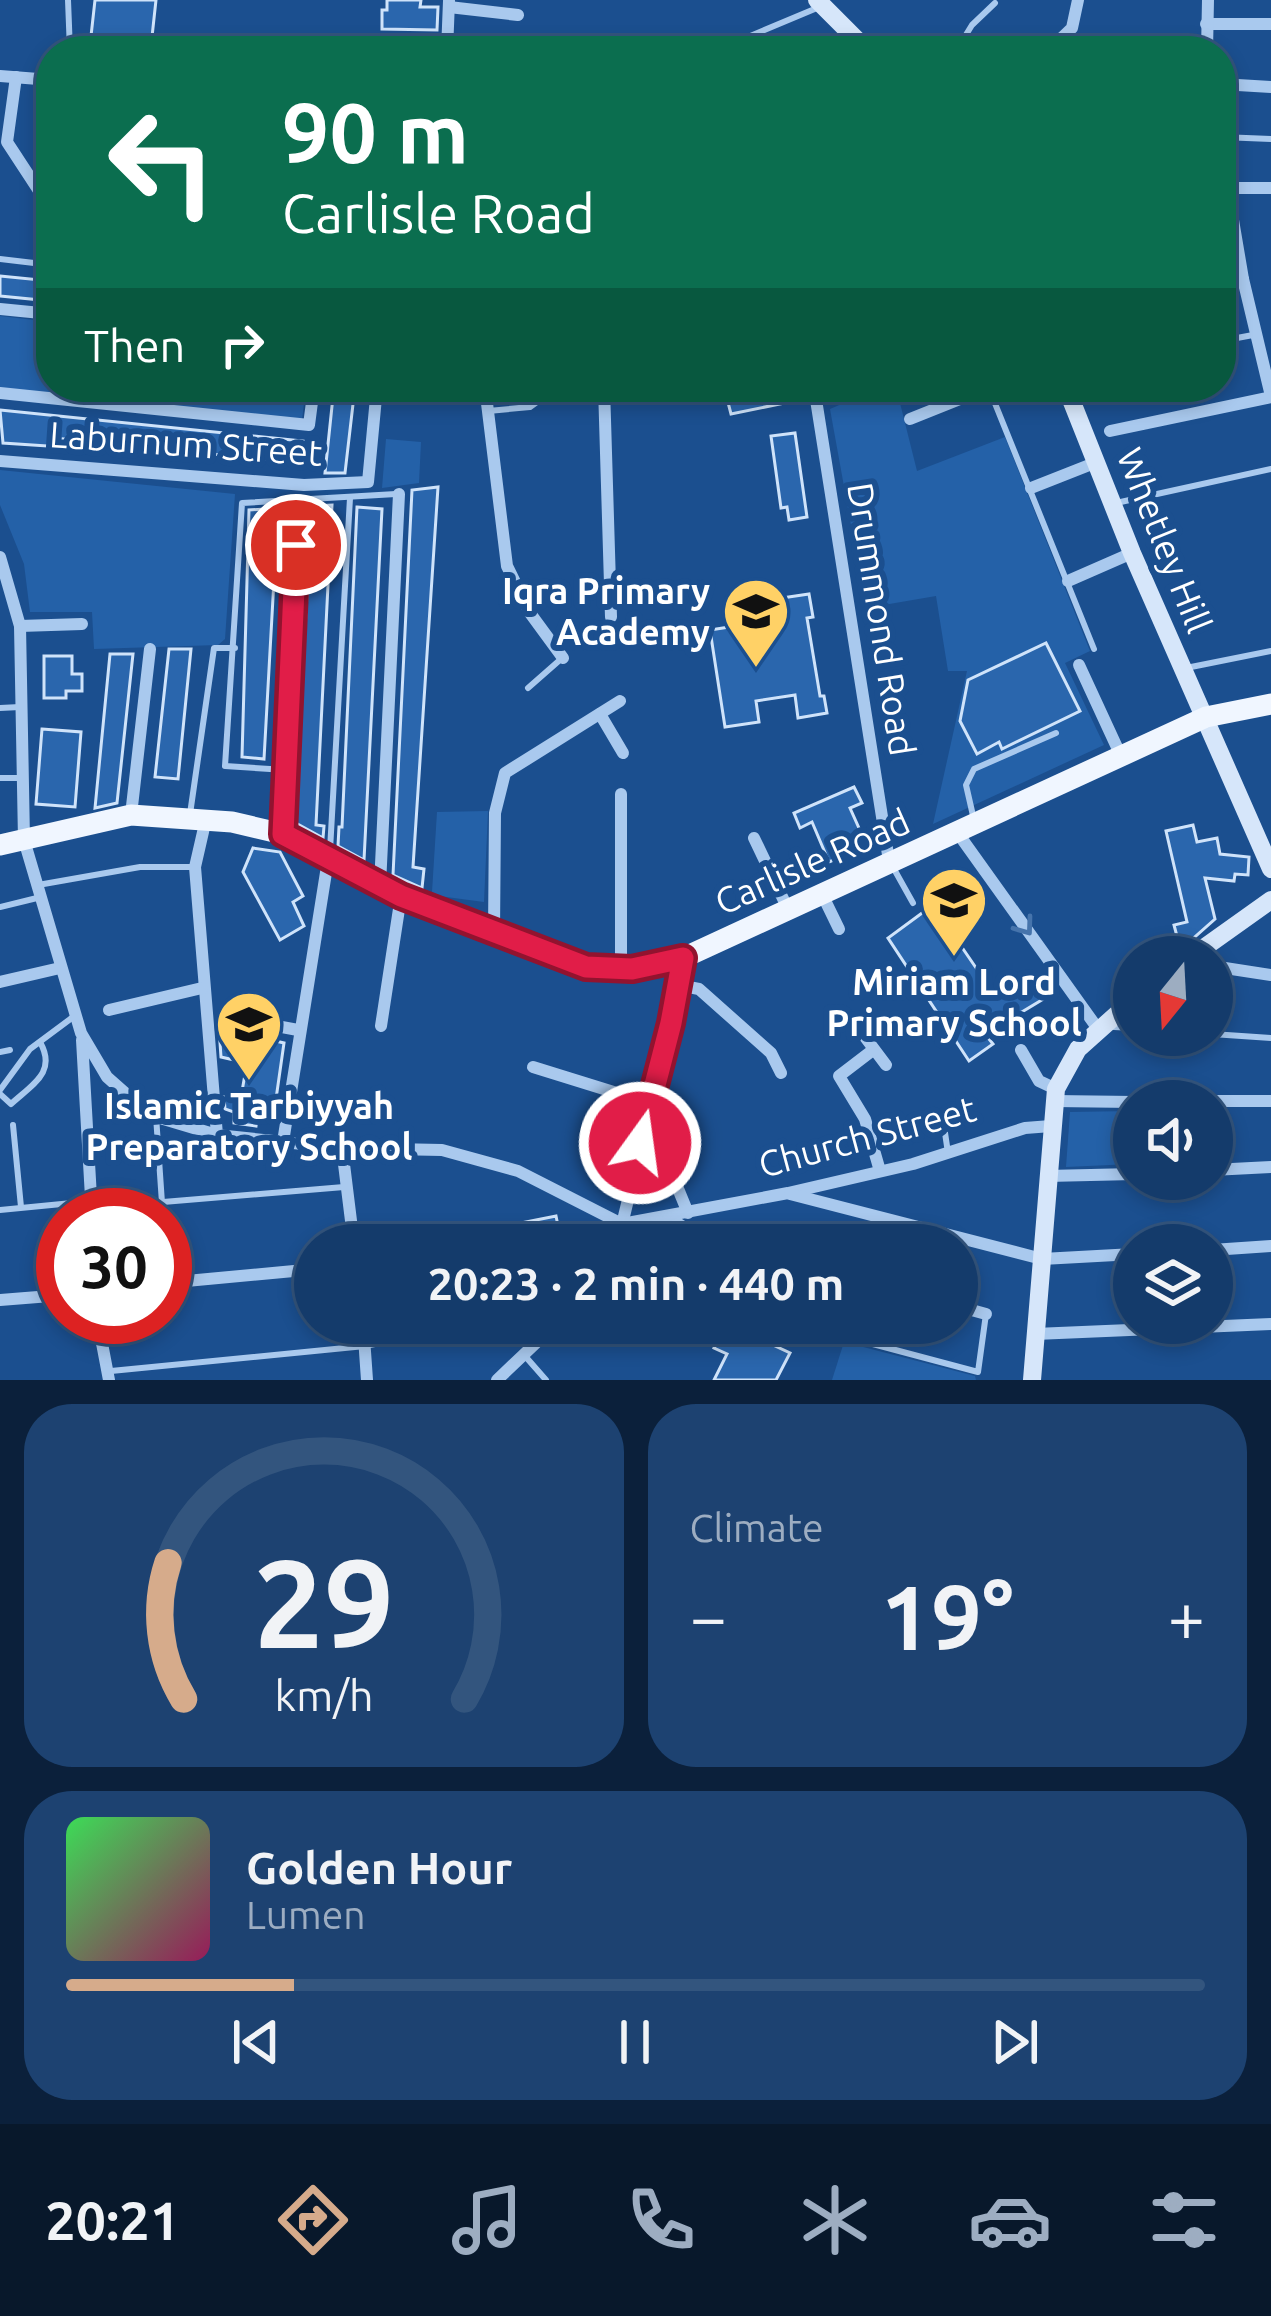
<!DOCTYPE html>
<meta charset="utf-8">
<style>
:root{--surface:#143b6b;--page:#1d4271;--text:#f1f3f6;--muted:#9dadc1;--line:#33557e;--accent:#d6ab8b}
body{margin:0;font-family:Ubuntu,sans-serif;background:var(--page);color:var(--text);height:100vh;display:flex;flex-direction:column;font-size:45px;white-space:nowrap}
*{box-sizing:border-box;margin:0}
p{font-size:39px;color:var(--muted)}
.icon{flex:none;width:66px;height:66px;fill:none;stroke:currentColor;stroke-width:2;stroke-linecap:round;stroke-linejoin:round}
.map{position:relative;height:1380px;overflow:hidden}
.panel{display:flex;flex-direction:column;gap:24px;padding:24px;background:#0b203b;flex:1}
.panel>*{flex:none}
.hud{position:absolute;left:36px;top:36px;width:1200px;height:366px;border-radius:48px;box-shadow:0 6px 18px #0003,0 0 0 3px var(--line);background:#0b6e4f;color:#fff;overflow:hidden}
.needle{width:78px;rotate:198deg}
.tools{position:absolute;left:1113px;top:936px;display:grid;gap:24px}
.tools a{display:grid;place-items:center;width:120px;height:120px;border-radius:50%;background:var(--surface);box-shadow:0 6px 18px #0003,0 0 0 3px var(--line);font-size:60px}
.speed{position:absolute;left:36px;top:1188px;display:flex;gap:24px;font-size:60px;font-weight:700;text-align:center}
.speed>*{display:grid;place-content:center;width:156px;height:156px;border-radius:50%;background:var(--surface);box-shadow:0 6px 18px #0003,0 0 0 3px var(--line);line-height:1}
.speed .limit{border:18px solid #d22;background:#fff;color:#111}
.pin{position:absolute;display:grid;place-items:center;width:102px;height:102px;color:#fff;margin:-51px;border:6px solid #fff;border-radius:50%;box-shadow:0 3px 12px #0007}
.me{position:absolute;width:132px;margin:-66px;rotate:14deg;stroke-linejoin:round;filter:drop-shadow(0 0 9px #0008)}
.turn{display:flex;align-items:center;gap:42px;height:252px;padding:0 48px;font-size:54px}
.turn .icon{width:156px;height:156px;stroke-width:2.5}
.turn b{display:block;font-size:84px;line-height:102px}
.then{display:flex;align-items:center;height:114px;padding:0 48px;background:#0003;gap:24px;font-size:45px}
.big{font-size:90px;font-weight:700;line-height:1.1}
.panel .tile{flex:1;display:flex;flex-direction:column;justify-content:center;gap:18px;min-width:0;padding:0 42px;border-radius:48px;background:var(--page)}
.panel .dial{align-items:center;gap:0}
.dial svg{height:312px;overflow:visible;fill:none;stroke:var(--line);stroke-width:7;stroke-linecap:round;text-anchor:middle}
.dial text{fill:var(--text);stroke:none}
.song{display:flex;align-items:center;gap:36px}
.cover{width:144px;height:144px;border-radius:18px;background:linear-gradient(135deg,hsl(130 70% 55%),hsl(330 70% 35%))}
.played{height:12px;border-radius:6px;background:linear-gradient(90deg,var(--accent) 20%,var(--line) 20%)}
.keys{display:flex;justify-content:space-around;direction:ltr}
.heat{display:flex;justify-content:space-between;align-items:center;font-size:66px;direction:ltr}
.panel .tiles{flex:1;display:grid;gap:24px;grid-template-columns:1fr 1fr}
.tile:last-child{grid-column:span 2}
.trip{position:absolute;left:294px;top:1224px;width:684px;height:120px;border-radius:60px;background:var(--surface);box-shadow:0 6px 18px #0003,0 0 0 3px var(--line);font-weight:700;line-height:120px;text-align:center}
.dock{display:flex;height:192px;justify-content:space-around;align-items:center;background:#08182b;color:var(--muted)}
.dock .icon{width:84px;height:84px}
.dock .current{color:var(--accent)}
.dock b{font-size:54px;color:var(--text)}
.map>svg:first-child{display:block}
.green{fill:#2461a8}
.building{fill:#2a66ad;stroke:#cfe3fa;stroke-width:3}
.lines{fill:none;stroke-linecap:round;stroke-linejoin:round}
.lane{stroke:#a9c9ee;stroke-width:6}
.street{stroke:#a9c9ee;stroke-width:12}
.secondary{stroke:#d6e6fa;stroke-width:18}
.primary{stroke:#f0f6ff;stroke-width:21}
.oneway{stroke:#4674ac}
.route-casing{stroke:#92132f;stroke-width:30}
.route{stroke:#e11d48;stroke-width:21}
.labels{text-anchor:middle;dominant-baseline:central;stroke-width:12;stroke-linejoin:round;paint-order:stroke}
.street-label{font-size:36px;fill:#fff;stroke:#1b4f8f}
.poi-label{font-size:36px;font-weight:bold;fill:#fff;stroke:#1b4f8f}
</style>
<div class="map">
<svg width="1271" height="1380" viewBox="0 0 1271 1380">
<rect width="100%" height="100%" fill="#1b4f8f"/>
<!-- green -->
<g class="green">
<polygon points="0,316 51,322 51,387 306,387 302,420 0,388"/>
<polygon points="881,387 896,387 917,471 1005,437 1090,651 1065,663 1104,745 933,824 967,671 948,671 936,596 866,608 830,409"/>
<polygon points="386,439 421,442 419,483 382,488"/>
<polygon points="0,470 235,494 225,639 218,645 94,649 92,612 30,612 24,564 0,505"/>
<polygon points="488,811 484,902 439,896 432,892 437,812"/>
<polygon points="1132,1111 1132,1164 1066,1167 1070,1112"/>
<polygon points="844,1342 975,1376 976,1380 832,1380"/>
</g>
<!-- building -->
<g class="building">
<polygon points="95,0 156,0 151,46 137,44 137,49 108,47 109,39 91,36"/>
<polygon points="387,0 421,0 420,7 438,7 437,30 382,29 382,10 387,10"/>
<polygon points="0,276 51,281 51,301 0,296"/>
<polygon points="334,387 355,387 345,473 325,473"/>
<polygon points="724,387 791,387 794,401 731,414"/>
<polygon points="0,410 303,441 301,463 63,439 62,447 3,443"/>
<polygon points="795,433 807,517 789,520 787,507 781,508 771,436"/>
<polygon points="438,487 413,867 424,869 422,888 393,875 412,490"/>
<polygon points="332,505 316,825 324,826 323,838 294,822 312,506"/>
<polygon points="357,507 382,509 364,860 338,846 339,827 342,827"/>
<polygon points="278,508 264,759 242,757 249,510"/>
<polygon points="809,594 813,617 807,618 820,696 824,696 827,713 798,718 795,695 756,701 759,722 725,727 710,630 742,625 743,631 779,625 775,599"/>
<polygon points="1046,643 1080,711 1002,749 999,742 977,754 960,721 968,680"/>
<polygon points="169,649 191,649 178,779 155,777"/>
<polygon points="110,654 133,654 117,803 95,808"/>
<polygon points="44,656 72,656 72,674 82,674 82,691 66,691 66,698 44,698"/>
<polygon points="42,729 81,732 75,807 36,804"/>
<polygon points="854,787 862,803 850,808 867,846 829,862 812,822 800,828 794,813"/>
<polygon points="1193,825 1197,842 1217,838 1220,854 1249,857 1248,875 1235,874 1234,881 1205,878 1215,919 1189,942 1179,944 1174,925 1187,922 1166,831"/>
<polygon points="253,848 280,852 303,896 293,902 304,926 280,940 243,872"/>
<polygon points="933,905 996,997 1030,976 1045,998 985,1034 993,1044 969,1061 888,938"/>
<polygon points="219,1028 284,1043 273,1120 257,1117 256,1126 234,1123 234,1112 225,1109 224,1097 241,1097 247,1063 221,1057"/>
<polygon points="556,1216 562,1245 505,1245 501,1227"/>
<polygon points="726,1323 790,1353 776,1380 714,1380 727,1354 714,1348"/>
</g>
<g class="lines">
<!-- lane -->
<g class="lane">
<polyline points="68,0 70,51"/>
<polyline points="748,37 817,8"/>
<polyline points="956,51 972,25 995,3"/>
<polyline points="1221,137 1271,139"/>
<polyline points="0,259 51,265"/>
<polyline points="1221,341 1253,335"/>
<polyline points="990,391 1094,649"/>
<polyline points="488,411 530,407 541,399 544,387"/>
<polyline points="1116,503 1271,469"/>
<polyline points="1186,668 1271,651"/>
<polyline points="528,688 561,659"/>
<polyline points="0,708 20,707"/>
<polyline points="286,770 225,766 242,503 396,494"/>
<polyline points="0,778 20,778"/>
<polyline points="190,814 214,648 235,648"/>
<polyline points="974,820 966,785 974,769 1056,733"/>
<polyline points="330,850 350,498"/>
<polyline points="894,869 913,903"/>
<polyline points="38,885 140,867 195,867"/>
<polyline points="0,907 37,898"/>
<polyline points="1114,1027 1134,1028"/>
<polyline points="1212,1034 1271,1038"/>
<polyline points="0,1052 10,1050"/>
<polyline points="0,1090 30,1049 73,1017"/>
<path d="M0,1094l11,10c22,-20 46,-32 29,-62"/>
<polyline points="156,1116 162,1203"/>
<polyline points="13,1125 21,1207"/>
<polyline points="948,1153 944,1126 948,1110"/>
<polyline points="0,1210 72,1203 91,1208 344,1187"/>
<polyline points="794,1323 978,1372 986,1314"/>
<polyline points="525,1356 546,1380"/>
<polyline points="111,1371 365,1346 478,1323"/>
</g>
<!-- street -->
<g class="street">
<polyline points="449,7 518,15"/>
<polyline points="1206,24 1271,24"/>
<polyline points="1136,44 1137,51"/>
<polyline points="447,51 449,1"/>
<polyline points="1048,51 1072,28 1078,0"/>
<polyline points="1207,51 1208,0"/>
<polyline points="0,76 51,80"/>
<polyline points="16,77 7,142 43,197 51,198"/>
<polyline points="1221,84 1271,87"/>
<polyline points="1221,149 1243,279 1271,396"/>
<polyline points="1227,188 1271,188"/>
<polyline points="1221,283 1243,279"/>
<polyline points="0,309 51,314"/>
<polyline points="485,387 507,566 530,613 563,658"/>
<polyline points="604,387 611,617"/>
<polyline points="814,387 889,861"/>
<polyline points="0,393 309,425 314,387"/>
<polyline points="910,419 990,387"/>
<polyline points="1110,431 1271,397"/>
<polyline points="0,461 304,485 368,482 377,387"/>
<polyline points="1031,488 1097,462"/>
<polyline points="0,557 20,626 24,840 81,1033 107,1077 150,1115 217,1135 283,1142 342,1148 442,1150 518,1171 622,1224 788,1193 913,1164 1025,1128 1051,1126"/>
<polyline points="1068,581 1132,553"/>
<polyline points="20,626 82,624"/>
<polyline points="1079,665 1121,756"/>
<polyline points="600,714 623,753"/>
<polyline points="131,815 150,649"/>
<polyline points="206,819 195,867 217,1135"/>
<polyline points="957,832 1098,1029"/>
<polyline points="283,834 298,500"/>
<polyline points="754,838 787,907"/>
<polyline points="380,885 399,494"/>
<polyline points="821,892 839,929"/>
<polyline points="494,932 495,813 505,773 620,701"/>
<polyline points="1212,966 1271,975"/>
<polyline points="621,970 621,794"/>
<polyline points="0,982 60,968"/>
<polyline points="678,985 699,989 771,1053 781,1073"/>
<polyline points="109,1010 202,988"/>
<polyline points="223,1016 298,1030"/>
<polyline points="381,1026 401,896"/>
<polyline points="862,1033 886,1065"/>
<polyline points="82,1040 92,1215"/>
<polyline points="873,1050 839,1076 865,1119 880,1171"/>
<polyline points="1021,1050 1039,1081 1056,1089"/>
<polyline points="533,1067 649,1103"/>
<polyline points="1054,1101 1134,1102"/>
<polyline points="1212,1101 1271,1101"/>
<polyline points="283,1142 328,860"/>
<polyline points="342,1148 354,1245"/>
<polyline points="670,1169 688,1213"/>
<polyline points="1212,1170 1271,1167"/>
<polyline points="1047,1176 1134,1174"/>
<polyline points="790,1194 1042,1259 1134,1254"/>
<polyline points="668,1217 711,1245"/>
<polyline points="617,1245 671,1023 683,958"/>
<polyline points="1212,1250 1271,1246"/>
<polyline points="165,1283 315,1269"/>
<polyline points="0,1300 63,1295"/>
<polyline points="957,1306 986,1314"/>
<polyline points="960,1307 964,1288"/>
<polyline points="97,1317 109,1380"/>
<polyline points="363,1323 367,1380"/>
<polyline points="1035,1334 1271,1324"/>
<polyline points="497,1380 557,1323"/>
</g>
<!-- secondary -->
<g class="secondary">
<polyline points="817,0 868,51"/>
<polyline points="1066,387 1132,553 1271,869"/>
<polyline points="1191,957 1271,900"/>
<polyline points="1032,1380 1056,1089 1078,1049 1134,999"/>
</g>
<!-- primary -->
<polyline class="primary" points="0,845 131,815 232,822 283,834 401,896 586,967 632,969 683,958 1206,717 1271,704"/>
</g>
<!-- one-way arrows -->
<defs><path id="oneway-chevron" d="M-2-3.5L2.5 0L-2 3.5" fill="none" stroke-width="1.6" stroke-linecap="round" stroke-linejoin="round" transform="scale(3)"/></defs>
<use class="oneway" href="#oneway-chevron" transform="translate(1025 927) rotate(54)"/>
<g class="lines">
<defs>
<polyline id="route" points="296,545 283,834 401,896 586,967 632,969 683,958 671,1023 640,1143"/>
</defs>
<!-- route casing -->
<use href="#route" class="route-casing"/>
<!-- route -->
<use href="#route" class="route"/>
</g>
<!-- icons -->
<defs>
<symbol id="school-pin" viewBox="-11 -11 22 30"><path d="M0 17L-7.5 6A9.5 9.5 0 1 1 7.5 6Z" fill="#ffd166" stroke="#1b4f8f"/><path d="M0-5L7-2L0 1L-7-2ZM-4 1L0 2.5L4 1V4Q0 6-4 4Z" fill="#111"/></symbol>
</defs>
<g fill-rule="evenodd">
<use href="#school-pin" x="718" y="573" width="76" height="104"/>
<use href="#school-pin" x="916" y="862" width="76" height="104"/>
<use href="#school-pin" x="211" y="986" width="76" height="104"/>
</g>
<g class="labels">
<!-- street labels -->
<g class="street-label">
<text transform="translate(186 443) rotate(4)">Laburnum Street</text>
<text transform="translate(1165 540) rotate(68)">Whetley Hill</text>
<text transform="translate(882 619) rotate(81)">Drummond Road</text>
<text transform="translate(812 861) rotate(-24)">Carlisle Road</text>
<text transform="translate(867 1136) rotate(-15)">Church Street</text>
</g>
<!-- poi labels -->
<g class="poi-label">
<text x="710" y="590" text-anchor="end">Iqra Primary<tspan x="710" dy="41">Academy</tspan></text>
<text x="954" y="981">Miriam Lord<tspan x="954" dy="41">Primary School</tspan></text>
<text x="249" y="1105">Islamic Tarbiyyah<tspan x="249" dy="41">Preparatory School</tspan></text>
</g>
</g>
</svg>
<div class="tools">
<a><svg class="needle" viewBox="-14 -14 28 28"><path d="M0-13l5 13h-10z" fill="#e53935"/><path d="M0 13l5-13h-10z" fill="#9dadc1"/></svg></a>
<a><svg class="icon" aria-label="sound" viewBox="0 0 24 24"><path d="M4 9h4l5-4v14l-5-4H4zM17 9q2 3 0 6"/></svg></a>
<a><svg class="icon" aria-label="layers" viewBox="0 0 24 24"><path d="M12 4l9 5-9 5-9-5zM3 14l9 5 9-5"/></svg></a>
</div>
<div class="speed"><div class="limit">30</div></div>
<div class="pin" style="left:296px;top:545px;background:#d93025"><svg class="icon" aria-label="arrive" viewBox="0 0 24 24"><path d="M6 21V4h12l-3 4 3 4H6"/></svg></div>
<svg class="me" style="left:640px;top:1143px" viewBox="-20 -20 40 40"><circle r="17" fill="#e11d48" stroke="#fff" stroke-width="3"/><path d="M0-11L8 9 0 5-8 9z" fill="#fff"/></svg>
<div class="trip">20:23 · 2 min · 440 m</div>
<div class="hud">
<div class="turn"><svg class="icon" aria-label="left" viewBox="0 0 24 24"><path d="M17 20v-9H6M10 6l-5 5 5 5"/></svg><div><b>90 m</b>Carlisle Road</div></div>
<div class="then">Then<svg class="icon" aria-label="right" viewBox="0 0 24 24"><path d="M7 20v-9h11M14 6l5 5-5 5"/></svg></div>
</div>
</div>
<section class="panel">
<div class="tiles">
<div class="tile dial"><svg viewBox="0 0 100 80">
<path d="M14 69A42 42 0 1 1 86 69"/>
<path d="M14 69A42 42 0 0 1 10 34" stroke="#d6ab8b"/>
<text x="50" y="56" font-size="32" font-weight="700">29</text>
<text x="50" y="72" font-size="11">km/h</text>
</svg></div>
<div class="tile"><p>Climate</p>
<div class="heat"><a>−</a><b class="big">19°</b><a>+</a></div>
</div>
<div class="tile">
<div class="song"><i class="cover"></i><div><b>Golden Hour</b><p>Lumen</p></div></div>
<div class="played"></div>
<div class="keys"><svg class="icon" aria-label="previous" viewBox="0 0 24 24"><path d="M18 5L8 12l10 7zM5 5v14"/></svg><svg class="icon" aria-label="pause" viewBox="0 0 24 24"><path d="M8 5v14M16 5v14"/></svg><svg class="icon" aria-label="next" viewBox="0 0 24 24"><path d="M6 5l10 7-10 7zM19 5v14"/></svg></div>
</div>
</div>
</section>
<nav class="dock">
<b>20:21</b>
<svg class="icon current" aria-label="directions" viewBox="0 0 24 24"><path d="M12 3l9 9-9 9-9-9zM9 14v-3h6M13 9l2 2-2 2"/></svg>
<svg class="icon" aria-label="music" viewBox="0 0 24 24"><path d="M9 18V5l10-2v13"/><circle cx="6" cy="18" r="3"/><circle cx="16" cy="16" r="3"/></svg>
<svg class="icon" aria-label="phone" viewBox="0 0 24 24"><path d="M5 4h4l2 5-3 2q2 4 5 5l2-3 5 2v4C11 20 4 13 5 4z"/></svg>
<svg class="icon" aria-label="climate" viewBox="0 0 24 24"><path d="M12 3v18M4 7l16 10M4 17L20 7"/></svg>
<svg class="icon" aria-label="car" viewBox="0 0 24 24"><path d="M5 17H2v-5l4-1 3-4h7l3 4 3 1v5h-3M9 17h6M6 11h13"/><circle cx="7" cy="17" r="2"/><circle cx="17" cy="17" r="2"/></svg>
<svg class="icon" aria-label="filters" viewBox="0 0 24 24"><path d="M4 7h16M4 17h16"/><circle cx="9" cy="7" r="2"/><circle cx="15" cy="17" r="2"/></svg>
</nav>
